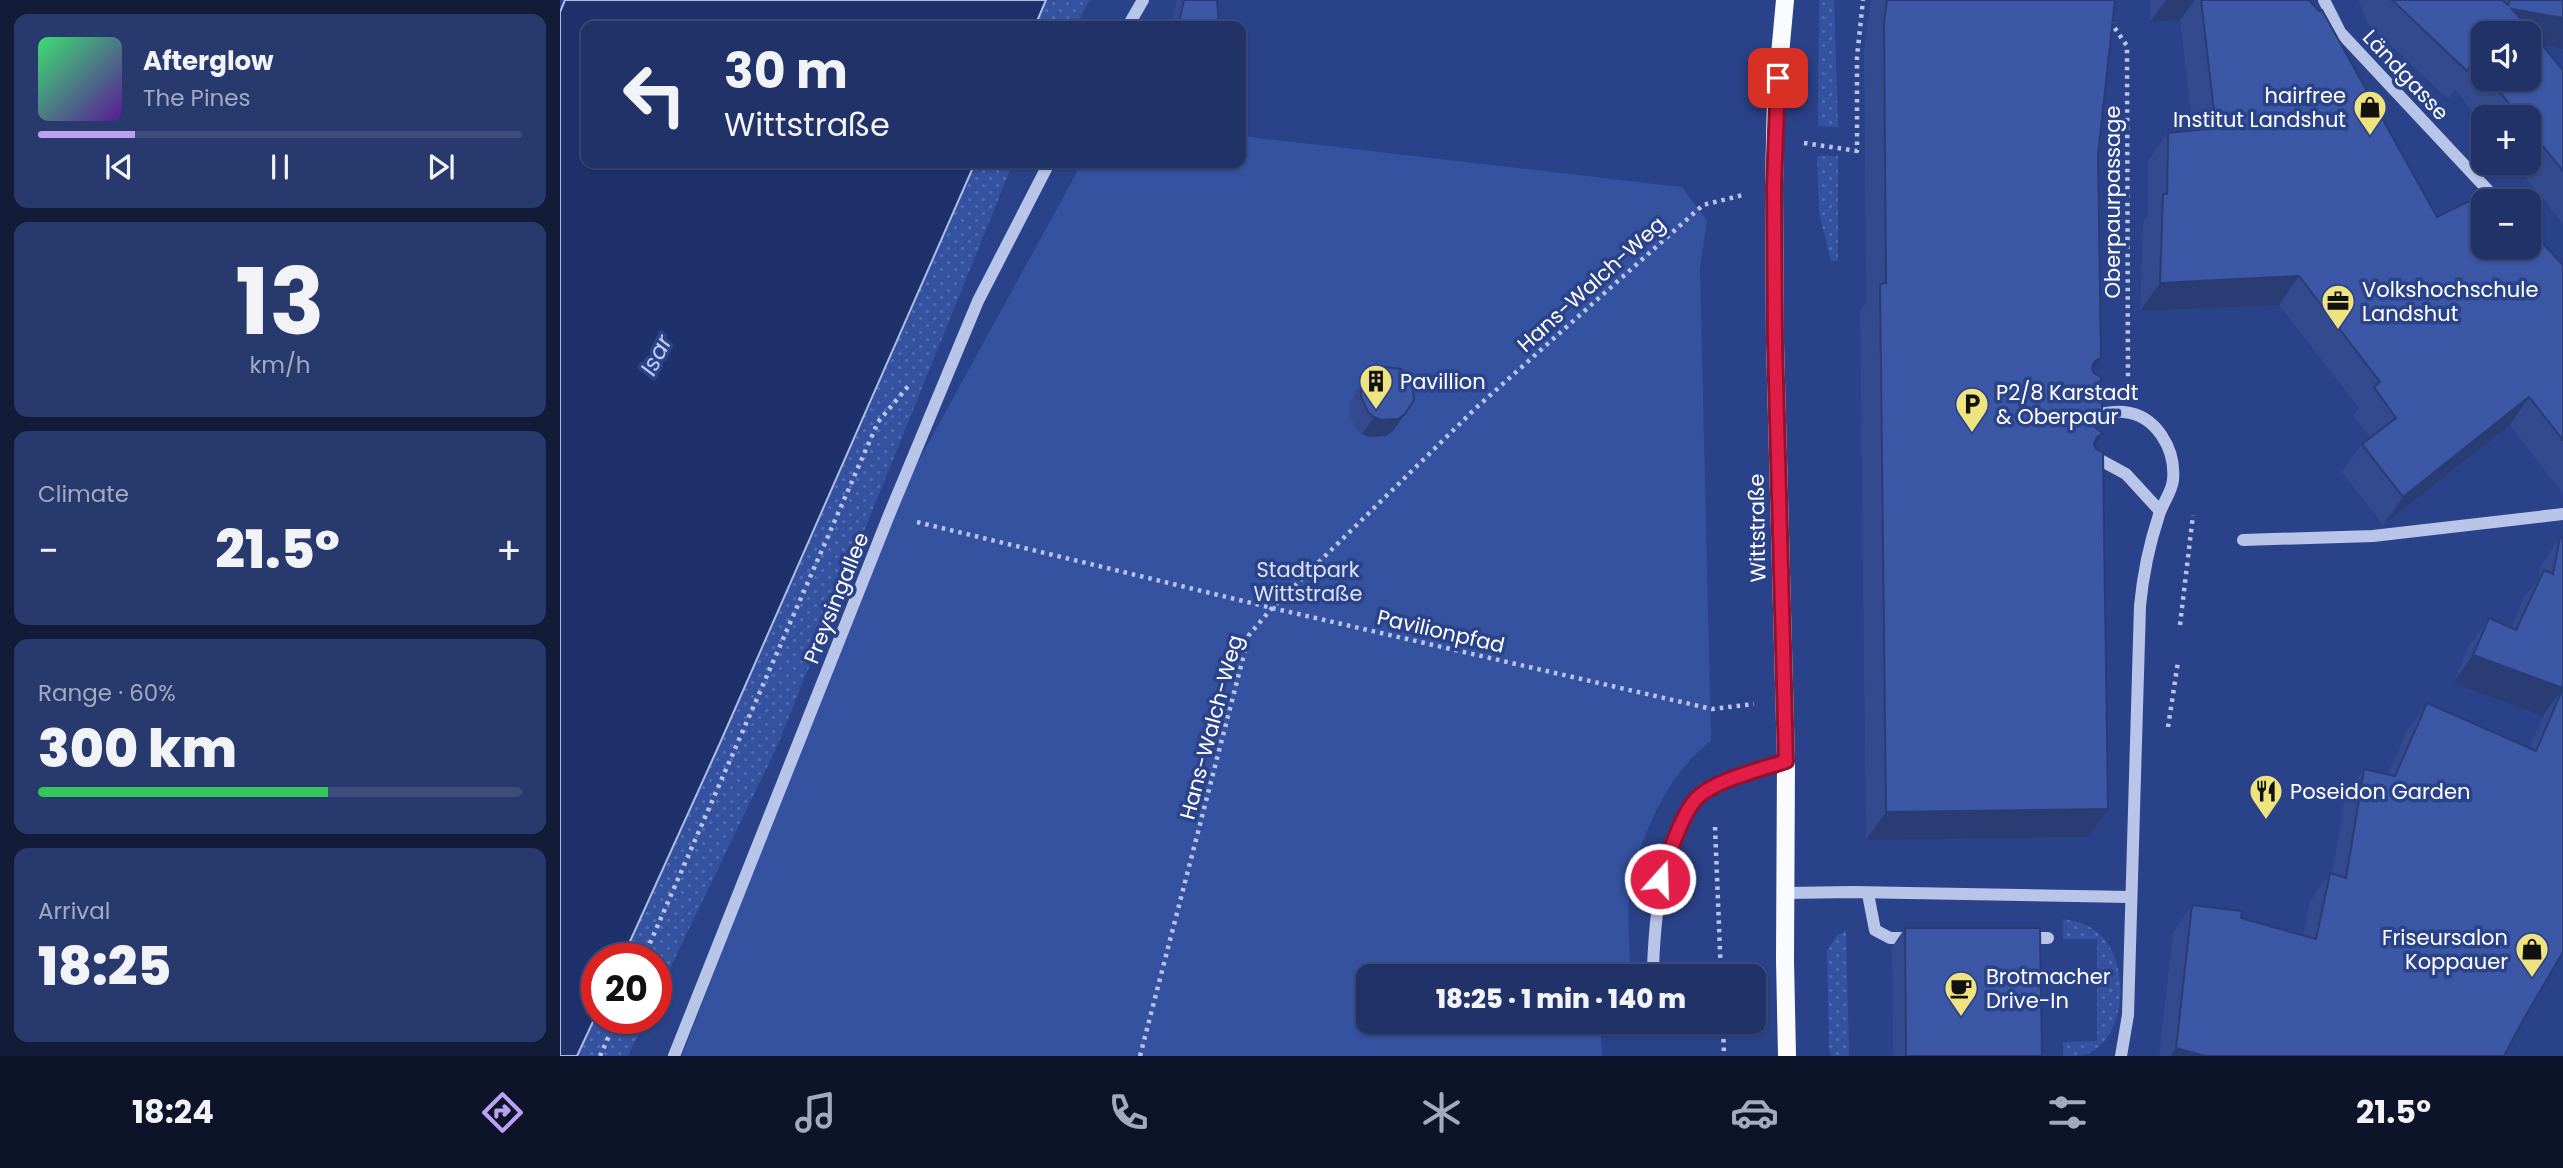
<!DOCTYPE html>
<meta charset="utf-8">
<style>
:root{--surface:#203267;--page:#283a6d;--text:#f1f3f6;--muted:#a2aac0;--line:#3d4d7b;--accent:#bca0f2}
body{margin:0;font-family:Poppins,sans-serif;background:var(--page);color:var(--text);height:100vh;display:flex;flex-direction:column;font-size:26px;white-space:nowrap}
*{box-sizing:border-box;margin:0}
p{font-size:23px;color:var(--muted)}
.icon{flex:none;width:38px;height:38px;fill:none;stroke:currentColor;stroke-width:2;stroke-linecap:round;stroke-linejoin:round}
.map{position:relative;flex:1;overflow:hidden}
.drawer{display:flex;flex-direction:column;gap:14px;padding:14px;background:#121c39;width:560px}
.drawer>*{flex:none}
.banner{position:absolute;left:21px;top:21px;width:665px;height:147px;border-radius:14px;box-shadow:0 2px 5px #0004,0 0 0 2px var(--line);background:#203267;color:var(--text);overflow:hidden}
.controls{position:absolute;left:1911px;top:21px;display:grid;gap:14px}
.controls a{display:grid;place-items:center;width:70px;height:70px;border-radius:14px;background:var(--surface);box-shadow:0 2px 5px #0004,0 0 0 2px var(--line);font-size:35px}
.speed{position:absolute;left:21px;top:943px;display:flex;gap:14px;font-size:35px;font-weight:700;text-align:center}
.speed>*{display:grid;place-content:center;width:91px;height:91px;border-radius:50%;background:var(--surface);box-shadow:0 2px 5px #0004,0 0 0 2px var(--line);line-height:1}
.speed .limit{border:10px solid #d22;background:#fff;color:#111}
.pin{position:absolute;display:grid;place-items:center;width:60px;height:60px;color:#fff;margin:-30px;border-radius:14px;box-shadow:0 4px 10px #0006}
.me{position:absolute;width:77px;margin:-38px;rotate:20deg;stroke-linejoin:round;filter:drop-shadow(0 0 5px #0008)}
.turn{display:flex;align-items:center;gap:24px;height:147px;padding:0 28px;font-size:32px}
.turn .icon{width:91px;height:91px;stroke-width:2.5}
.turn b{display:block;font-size:49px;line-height:60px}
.big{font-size:52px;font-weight:800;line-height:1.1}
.drawer .widget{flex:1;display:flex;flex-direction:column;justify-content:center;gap:10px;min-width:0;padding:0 24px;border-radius:14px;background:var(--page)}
.drawer .dial{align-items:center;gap:0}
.dial b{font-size:91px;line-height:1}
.song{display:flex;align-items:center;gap:21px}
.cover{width:84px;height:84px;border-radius:10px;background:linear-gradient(135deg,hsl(140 70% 55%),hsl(270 70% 35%))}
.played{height:7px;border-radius:4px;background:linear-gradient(90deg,var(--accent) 20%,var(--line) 20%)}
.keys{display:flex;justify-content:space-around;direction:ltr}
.heat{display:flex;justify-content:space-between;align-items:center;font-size:38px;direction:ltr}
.charge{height:10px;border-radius:5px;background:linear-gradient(90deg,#34c759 60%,var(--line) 0)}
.trip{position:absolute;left:796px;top:964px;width:410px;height:70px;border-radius:14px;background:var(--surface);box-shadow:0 2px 5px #0004,0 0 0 2px var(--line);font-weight:800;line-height:70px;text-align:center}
.tabs{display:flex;height:112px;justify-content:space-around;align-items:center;background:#0d1429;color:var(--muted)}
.tabs .icon{width:49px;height:49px}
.tabs .current{color:var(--accent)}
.tabs b{font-size:32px;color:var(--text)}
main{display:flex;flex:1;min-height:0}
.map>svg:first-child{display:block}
.grass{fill:url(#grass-dots)}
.park{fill:#3552a0}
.water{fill:#1e316a;stroke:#adbde8;stroke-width:2}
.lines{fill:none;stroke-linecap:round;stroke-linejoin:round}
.path{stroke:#b8c5e8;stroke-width:4.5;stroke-dasharray:3.5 5;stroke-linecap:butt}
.minor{stroke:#b8c5e8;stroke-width:12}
.major{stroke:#fafbfe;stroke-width:18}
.wall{fill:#334b8e;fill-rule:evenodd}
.shaded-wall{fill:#293d74}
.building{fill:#3b57a5;stroke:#293d74;stroke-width:2}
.route-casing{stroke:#92132f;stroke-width:18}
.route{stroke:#e11d48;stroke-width:12}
.labels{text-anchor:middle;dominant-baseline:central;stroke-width:7;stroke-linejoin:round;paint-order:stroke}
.street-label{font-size:21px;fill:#fff;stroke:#2a4289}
.poi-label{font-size:21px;fill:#fff;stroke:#2a4289;text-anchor:start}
.park-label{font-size:21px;fill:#dbe3f7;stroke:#2a4289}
.water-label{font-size:23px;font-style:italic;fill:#c3d0f0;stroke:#2a4289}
</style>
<main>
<section class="drawer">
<div class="widget">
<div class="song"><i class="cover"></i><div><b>Afterglow</b><p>The Pines</p></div></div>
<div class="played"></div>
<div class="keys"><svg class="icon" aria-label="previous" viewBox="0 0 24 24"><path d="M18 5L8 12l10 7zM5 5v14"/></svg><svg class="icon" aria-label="pause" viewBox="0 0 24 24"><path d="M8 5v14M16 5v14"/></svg><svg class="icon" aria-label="next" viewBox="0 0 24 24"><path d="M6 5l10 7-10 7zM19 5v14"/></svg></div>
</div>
<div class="widget dial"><b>13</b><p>km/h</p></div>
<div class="widget"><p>Climate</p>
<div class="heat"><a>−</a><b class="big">21.5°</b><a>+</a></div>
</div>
<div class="widget"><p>Range · 60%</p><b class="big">300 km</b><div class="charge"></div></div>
<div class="widget"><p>Arrival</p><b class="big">18:25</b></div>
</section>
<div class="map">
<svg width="2003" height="1056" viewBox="0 0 2003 1056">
<defs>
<pattern id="grass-dots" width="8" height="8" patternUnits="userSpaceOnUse" patternTransform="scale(1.75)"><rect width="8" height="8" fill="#3552a0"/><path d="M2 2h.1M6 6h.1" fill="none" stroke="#536cae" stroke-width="1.8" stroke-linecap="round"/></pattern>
</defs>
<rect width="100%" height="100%" fill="#2a4289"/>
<!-- grass -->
<g class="grass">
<polygon points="486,0 530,0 515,26 475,26"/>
<polygon points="1259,0 1274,0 1278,127 1258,126"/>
<polygon points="1257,156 1278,156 1278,261 1271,261 1259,213"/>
<polygon points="415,163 453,163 215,751 96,997 96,959 62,959 160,743"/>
<path d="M1503,919c13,2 25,5 35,14 33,27 30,106 -13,122 -6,1 -16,1 -22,1v-14l34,-1v-102h-34z"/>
<polygon points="1286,930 1289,1056 1271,1056 1269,1048 1267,951 1276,936"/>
<polygon points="37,1013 37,1018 86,1019 68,1056 17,1056"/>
</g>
<!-- park -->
<path class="park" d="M681,136l441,51 25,34 -7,47 11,472c-9,9 -19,17 -27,27 -27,33 -46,79 -54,122 -4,25 0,54 0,80l-33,4v3h-229v46h232l2,34h-920l207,-541 193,-352h159z"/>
<!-- water -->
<polygon class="water" points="5,0 486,0 475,26 26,26 26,163 415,163 160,743 62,959 37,959 37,1013 17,1056 0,1056 0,12"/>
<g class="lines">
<!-- path -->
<g class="path">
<polyline points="1550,21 1567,46 1568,385"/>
<polyline points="1244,143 1297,151 1297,57 1303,0"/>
<polyline points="357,522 712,608 1152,709 1194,704"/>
<polyline points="1620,625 1633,515"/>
<polyline points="1608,727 1618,662"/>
<polyline points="1155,827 1161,976"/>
<polyline points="83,959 318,422 350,384"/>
<polyline points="1163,1022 1164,1056"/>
<polyline points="40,1056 57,1018"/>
<polyline points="580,1056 689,635 712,608 917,407 1143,205 1183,195"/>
</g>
<!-- minor -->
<g class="minor">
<polyline points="1764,0 1780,32 1938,201"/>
<polyline points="568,26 583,0"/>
<path d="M1526,417c12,-2 26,-7 38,-5 32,3 52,37 49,68 -1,12 -11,24 -14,35 -10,30 -16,59 -19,91l-12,409 -7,41"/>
<polyline points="1531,455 1566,474 1600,511"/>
<polyline points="1683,540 1813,536 2003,514"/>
<polyline points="1226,893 1293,892 1571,897"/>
<polyline points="1308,894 1315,930 1330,938 1355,938"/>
<polyline points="1464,938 1488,938"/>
<path d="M1093,968c2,-54 9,-146 57,-179 17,-12 55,-21 76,-28"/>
<polyline points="114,1056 329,515 418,301 489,163"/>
</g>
<!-- major -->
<polyline class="major" points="1225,0 1216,98 1214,186 1215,342 1226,761 1225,960 1227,1056"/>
</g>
<!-- wall -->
<g class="wall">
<polygon points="617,0 657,0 659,26 611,26"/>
<polygon points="1311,0 1555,0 1538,155 1541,358 1533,370 1534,392 1542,413 1534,425 1535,445 1528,837 1306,840 1300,312 1306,303 1304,51"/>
<polygon points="1590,0 1749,0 1877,217 2003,265 2003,494 1950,425 1823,525 1782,472 1802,444 1810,438 1794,415 1799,408 1719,305 1580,311 1583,222 1588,216 1588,161 1608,133 1633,131 1620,20 1590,22"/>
<path d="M1798,0h144l3,2 1,-2h57v49l-20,-3 20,24v154l-49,-61h15v-46h-46v8l-28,-36 -7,10 -80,-75zM1923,33l46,46h-46z"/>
<polygon points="807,375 833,431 826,436 809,437 802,434 796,429 789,414 789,406 796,392"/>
<polygon points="2000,537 2003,952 1962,1022 1944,1056 1599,1056 1613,933 1632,905 1743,936 1750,901 1770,873 1772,874 1785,797 1804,769 1828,774 1847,731 1867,703 1969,748 1983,716 1893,683 1909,646 1929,618 1951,628 1964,598 1978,579 1981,566"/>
<polygon points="1345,928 1482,1056 1333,1056 1332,947"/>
</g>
<!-- shaded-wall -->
<g class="shaded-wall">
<polygon points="1606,0 1635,0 1620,20 1590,22"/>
<polygon points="1952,9 2003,18 2003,49 1969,43"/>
<polygon points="1739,276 1719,305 1580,311 1600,283"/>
<polygon points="1541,358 1521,386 1535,361"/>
<polygon points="1541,381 1522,409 1535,384"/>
<polygon points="1969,397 1950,425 1823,525 1843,497"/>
<polygon points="1542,413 1522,441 1537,415"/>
<polygon points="845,414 833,431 826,436 809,437 802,434 814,417"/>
<polygon points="1543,434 1523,462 1537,437"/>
<polygon points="1913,655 2003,688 1983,716 1893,683"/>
<polygon points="1548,809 1528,837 1306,840 1326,812"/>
<polygon points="1616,1048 1645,1056 1611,1056"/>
</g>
<!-- building -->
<g class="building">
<polygon points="624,0 657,0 659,26 618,26"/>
<polygon points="1327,0 1555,0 1538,155 1541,358 1535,361 1532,367 1534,373 1541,377 1541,381 1535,384 1533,391 1536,396 1542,398 1542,413 1537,415 1533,421 1535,427 1543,434 1537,437 1534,444 1536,449 1543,452 1548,809 1326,812 1320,284 1326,283 1324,23"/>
<polygon points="1641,0 1749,0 1759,11 1762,10 1877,217 1932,190 1942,201 1923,201 1923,247 1969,247 1969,229 2003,265 2003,440 1969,397 1843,497 1802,444 1836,418 1814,387 1820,382 1739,276 1600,283 1603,194 1607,194 1608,133 1656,128"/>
<polygon points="1832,0 1942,0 1948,5 1950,0 2003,0 2003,18 1952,9 2003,70 2003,171 1969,129 1969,117 1960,117 1929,79 1969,79 1969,33 1923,33 1923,72 1914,60 1907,71"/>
<polygon points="823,367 841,369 852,382 854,400 845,414 838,419 821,420 814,417 808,412 801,397 801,389 807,375"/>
<polygon points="2000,537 2003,538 2003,952 1962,1022 1944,1056 1645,1056 1616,1048 1632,905 1682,911 1681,918 1756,939 1770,873 1786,878 1804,769 1835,776 1867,703 1976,751 2003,688 1913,655 1929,618 1956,630 1984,570 1993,574"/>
<polygon points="1345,928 1480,928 1482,1056 1346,1056"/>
</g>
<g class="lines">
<defs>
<path id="route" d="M1100,879c8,-21 21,-64 36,-80 18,-19 64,-29 90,-38l-11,-419 -1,-156 4,-108"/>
</defs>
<!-- route casing -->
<use href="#route" class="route-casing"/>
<!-- route -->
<use href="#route" class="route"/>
</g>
<!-- icons -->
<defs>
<symbol id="shop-pin" viewBox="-11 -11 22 30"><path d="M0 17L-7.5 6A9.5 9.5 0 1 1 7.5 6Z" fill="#efe37f" stroke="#2a4289"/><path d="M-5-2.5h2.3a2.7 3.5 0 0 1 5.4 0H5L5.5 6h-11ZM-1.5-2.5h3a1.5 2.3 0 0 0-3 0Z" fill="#111"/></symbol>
<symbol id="office-pin" viewBox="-11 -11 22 30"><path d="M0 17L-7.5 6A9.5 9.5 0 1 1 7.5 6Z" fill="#efe37f" stroke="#2a4289"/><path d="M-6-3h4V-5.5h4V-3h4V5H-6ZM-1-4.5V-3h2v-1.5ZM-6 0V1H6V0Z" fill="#111"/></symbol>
<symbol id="building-pin" viewBox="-11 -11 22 30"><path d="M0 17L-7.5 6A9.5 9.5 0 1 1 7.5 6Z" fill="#efe37f" stroke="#2a4289"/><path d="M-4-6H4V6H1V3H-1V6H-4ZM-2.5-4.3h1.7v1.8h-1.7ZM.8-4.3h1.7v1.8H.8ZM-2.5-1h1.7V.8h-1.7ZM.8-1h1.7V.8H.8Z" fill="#111"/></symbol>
<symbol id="parking-pin" viewBox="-11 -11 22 30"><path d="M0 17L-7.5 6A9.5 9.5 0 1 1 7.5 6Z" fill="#efe37f" stroke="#2a4289"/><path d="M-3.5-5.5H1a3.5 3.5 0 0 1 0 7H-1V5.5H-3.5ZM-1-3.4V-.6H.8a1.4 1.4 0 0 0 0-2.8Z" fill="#111"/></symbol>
<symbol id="restaurant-pin" viewBox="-11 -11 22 30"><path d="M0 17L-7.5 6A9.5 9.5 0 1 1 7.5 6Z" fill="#efe37f" stroke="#2a4289"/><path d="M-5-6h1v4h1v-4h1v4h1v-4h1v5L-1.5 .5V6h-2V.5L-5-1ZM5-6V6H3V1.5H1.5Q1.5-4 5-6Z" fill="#111"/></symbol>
<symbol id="cafe-pin" viewBox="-11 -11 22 30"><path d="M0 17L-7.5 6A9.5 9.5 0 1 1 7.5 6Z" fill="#efe37f" stroke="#2a4289"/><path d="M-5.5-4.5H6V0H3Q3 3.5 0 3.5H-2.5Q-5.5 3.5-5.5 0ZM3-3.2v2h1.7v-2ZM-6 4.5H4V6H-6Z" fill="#111"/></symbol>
</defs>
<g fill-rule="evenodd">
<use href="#shop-pin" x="1791" y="88" width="38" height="52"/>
<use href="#office-pin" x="1759" y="282" width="38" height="52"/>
<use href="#building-pin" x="797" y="362" width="38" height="52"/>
<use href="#parking-pin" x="1393" y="385" width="38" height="52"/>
<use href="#restaurant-pin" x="1687" y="772" width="38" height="52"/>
<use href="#shop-pin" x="1953" y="930" width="38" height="52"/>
<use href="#cafe-pin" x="1382" y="969" width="38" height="52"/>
</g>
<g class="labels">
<!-- street labels -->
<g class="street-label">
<text transform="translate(1846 75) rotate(47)">Ländgasse</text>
<text transform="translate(1552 202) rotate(-90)">Oberpaurpassage</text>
<text transform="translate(1031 284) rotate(-42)">Hans-Walch-Weg</text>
<text transform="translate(1197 528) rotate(-91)">Wittstraße</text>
<text transform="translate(276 598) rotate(-68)">Preysingallee</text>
<text transform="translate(881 631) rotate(13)">Pavilionpfad</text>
<text transform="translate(651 727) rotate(-75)">Hans-Walch-Weg</text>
</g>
<!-- poi labels -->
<g class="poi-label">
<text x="1786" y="95" text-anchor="end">hairfree<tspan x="1786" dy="24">Institut Landshut</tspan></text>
<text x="1802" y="289">Volkshochschule<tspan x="1802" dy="24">Landshut</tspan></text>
<text x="840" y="381">Pavillion</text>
<text x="1436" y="392">P2/8 Karstadt<tspan x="1436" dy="24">&amp; Oberpaur</tspan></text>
<text x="1730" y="791">Poseidon Garden</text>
<text x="1948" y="937" text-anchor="end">Friseursalon<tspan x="1948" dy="24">Koppauer</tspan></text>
<text x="1426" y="976">Brotmacher<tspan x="1426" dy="24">Drive-In</tspan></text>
</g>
<!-- park labels -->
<g class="park-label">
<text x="748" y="569">Stadtpark<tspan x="748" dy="24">Wittstraße</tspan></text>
</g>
<!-- water labels -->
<g class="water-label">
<text transform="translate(96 355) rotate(-63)">Isar</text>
</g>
</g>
</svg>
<div class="controls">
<a><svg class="icon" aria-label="sound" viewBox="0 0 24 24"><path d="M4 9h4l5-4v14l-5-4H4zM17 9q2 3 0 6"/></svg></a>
<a>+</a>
<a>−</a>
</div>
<div class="speed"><div class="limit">20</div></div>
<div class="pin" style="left:1218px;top:78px;background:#d93025"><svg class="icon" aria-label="arrive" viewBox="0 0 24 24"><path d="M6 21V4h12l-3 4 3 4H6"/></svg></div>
<svg class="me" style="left:1100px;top:879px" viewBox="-20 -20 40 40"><circle r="17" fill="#e11d48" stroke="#fff" stroke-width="3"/><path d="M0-11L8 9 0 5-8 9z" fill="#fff"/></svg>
<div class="trip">18:25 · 1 min · 140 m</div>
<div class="banner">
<div class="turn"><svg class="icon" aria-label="left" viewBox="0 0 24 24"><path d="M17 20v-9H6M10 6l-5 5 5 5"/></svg><div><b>30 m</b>Wittstraße</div></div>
</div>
</div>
</main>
<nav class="tabs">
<b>18:24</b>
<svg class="icon current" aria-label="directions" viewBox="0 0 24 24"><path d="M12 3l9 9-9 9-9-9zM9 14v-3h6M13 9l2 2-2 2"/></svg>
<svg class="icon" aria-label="music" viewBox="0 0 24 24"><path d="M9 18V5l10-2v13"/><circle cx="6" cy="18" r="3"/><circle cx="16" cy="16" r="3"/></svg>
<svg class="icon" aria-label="phone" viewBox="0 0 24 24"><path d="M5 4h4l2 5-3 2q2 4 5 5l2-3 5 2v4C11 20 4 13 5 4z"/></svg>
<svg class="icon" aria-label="climate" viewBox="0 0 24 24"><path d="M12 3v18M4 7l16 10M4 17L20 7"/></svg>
<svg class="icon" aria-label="car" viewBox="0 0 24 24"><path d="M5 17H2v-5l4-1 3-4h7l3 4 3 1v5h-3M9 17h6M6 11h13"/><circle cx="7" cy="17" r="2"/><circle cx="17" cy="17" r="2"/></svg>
<svg class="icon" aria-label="filters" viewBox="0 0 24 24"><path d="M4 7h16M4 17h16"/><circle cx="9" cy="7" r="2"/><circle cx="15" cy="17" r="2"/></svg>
<b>21.5°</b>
</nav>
